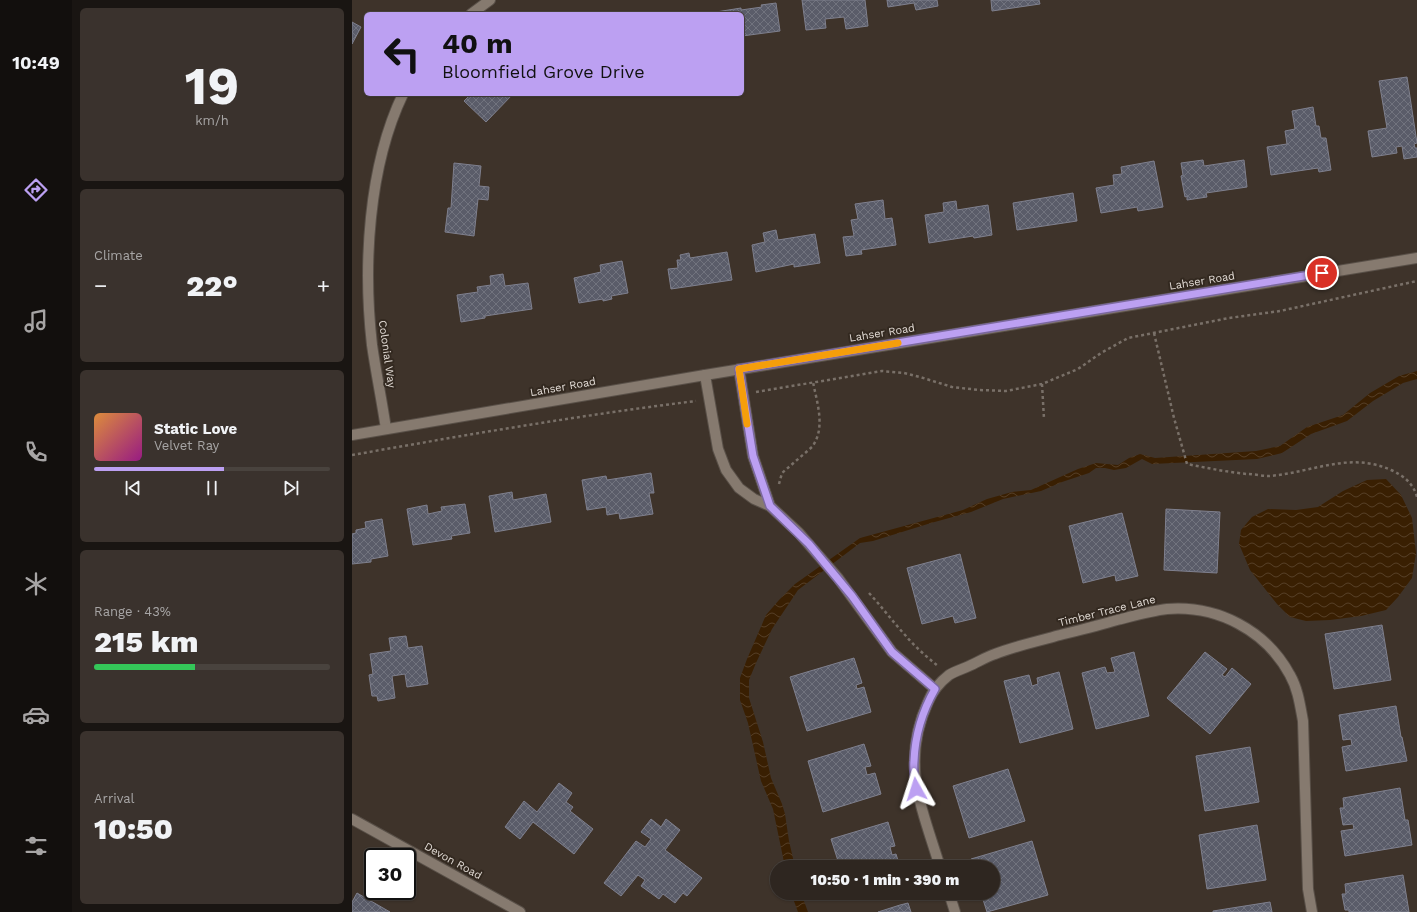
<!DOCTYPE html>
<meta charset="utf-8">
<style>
:root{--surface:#2e2620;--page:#3a322d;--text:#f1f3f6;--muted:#a7a5a5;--line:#49433e;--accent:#bca0f2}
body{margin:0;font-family:"Work Sans",sans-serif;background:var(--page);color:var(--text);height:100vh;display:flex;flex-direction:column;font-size:15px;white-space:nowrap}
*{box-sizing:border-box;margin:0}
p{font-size:13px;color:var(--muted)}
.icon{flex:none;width:22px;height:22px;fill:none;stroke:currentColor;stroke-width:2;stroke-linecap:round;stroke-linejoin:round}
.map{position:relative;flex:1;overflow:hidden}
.drawer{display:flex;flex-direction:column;gap:8px;padding:8px;background:#191512;width:280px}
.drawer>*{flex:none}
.hud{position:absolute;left:12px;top:12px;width:380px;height:84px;border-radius:6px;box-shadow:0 1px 3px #0004,0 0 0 1px var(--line);background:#bca0f2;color:#111;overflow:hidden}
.speed{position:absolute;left:12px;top:848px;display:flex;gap:8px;font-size:20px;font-weight:700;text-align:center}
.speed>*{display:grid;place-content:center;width:52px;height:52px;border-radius:50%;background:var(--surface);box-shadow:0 1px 3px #0004,0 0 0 1px var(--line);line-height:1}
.speed .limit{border:2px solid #111;border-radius:6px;background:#fff;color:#111}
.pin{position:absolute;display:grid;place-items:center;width:34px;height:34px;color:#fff;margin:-17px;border:2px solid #fff;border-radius:50%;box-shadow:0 1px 4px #0007}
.me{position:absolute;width:44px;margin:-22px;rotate:354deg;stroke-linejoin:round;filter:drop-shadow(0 0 3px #0008)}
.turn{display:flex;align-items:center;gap:14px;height:84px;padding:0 12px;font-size:18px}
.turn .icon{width:52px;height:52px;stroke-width:2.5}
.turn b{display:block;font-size:28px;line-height:34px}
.big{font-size:30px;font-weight:800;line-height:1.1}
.drawer .card{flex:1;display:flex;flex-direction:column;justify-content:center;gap:6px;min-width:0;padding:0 14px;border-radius:6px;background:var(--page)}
.drawer .dial{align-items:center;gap:0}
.dial b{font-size:52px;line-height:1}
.song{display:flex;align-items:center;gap:12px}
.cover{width:48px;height:48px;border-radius:6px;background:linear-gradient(135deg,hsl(30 70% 55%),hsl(310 70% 35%))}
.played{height:4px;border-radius:2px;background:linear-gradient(90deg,var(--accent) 55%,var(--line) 55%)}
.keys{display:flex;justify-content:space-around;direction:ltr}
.heat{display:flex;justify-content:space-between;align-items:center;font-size:22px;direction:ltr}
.charge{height:6px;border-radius:3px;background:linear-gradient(90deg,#34c759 43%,var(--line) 0)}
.trip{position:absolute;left:418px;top:860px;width:230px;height:40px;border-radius:20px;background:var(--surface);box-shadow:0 1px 3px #0004,0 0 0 1px var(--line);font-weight:800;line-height:40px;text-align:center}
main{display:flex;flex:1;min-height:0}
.dock{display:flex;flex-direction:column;width:72px;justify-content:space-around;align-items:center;background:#120f0d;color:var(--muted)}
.dock .icon{width:28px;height:28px}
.dock .on{color:var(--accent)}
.dock b{font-size:18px;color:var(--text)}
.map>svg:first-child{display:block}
.water{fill:url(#water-waves)}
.building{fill:url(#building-cross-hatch);stroke:#7f808e}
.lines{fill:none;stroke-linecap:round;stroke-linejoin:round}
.minor-casing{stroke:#595048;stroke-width:12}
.path{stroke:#797068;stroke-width:2.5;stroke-dasharray:3 3;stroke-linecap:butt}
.minor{stroke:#867a6f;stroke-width:10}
.route-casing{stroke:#7a689d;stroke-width:10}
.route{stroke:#bca0f2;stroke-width:7}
.slow{stroke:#f59e0b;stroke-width:7}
.labels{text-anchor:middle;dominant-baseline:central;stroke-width:4;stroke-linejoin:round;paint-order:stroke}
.street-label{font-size:11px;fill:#e1dad4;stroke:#332920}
</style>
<main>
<nav class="dock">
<b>10:49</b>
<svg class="icon on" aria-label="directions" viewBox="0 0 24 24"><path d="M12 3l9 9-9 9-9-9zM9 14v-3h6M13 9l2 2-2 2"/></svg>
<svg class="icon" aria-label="music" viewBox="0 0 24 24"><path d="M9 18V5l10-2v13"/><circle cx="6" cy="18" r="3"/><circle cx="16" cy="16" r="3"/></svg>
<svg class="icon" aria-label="phone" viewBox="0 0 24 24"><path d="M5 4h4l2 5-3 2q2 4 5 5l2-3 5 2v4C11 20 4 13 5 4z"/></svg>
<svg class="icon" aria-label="climate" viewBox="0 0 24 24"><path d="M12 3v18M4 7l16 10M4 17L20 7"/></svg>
<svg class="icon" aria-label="car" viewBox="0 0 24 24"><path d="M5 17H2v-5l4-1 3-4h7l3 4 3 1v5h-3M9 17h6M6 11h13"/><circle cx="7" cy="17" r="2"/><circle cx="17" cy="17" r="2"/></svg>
<svg class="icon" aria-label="filters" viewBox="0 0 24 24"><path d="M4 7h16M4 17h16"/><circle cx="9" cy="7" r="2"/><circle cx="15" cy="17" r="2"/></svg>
</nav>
<section class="drawer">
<div class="card dial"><b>19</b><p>km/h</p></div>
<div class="card"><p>Climate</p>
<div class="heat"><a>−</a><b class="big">22°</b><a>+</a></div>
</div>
<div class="card">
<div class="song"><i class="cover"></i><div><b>Static Love</b><p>Velvet Ray</p></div></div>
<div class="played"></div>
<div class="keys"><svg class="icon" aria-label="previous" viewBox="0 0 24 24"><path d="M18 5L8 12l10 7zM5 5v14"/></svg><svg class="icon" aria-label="pause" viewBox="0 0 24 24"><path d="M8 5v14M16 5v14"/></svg><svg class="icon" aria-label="next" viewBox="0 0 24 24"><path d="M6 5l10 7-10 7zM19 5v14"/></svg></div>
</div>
<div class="card"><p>Range · 43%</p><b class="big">215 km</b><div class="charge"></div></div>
<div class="card"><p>Arrival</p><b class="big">10:50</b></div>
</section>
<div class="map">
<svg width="1065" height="912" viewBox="0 0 1065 912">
<defs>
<pattern id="water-waves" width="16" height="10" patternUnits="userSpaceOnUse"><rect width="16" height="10" fill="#391f02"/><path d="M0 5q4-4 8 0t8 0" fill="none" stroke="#553f26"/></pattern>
<pattern id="building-cross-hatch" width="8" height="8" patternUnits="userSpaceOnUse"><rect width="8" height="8" fill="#5a5c69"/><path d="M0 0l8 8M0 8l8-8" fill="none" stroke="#71737e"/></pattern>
</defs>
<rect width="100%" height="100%" fill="#3e332a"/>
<!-- water -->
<g class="water">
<polygon points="1065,371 1065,379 1051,383 1021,401 995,421 959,434 930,453 905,459 800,464 790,459 774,468 762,470 753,468 744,468 737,473 710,482 689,491 651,499 619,512 579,523 521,541 508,543 446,590 420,629 404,663 397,680 397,698 411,742 419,778 430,804 433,814 437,841 443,867 433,867 421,809 409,781 396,723 388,700 388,678 395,659 414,615 427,600 443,584 508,538 611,510 635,499 660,492 679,490 726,469 744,463 766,465 777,458 788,454 803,458 904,451 928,446 955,427 991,415 1018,393 1047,376"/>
<polygon points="1034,479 1049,495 1060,518 1064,553 1060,578 1046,597 1034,610 1009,616 978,620 954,621 938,617 925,604 898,570 887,544 889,530 900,517 916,509 944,510 966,507 991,491 1015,480"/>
<polygon points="439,893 449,893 456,912 446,912"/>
</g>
<!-- building -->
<g class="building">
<polygon points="450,0 513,0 516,26 494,29 492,17 473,19 474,28 454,30"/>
<polygon points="535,0 585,0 586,6 564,10 562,3 536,7"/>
<polygon points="639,0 687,0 688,4 640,11"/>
<polygon points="424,3 428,31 390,36 390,14 365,14 364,12 389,8 389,10 410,7 409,5"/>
<polygon points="0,22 9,27 0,44"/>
<polygon points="1055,77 1065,143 1062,144 1063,148 1065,148 1065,157 1052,159 1050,146 1044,147 1045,153 1020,157 1016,131 1035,128 1027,81"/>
<polygon points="119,94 161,94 134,122 112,101"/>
<polygon points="961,107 964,126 967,126 969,138 974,138 979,170 967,172 966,168 919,175 915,147 935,144 933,131 943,129 940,111"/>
<polygon points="851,160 852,166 892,160 895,187 854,193 855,197 835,200 835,196 833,197 829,176 831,175 829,163"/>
<polygon points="802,161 811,207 786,211 785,207 749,213 744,188 762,185 761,175 770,174 769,167"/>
<polygon points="102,163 129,166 127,186 137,187 136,200 126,199 122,236 93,232 96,208 99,208"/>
<polygon points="721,193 725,221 665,230 661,203"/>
<polygon points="531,200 533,219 540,218 544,245 509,250 510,254 494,256 491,237 502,236 499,220 506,219 503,204"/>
<polygon points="604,201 605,210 636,205 640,235 622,238 621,236 577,243 573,215 592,212 591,203"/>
<polygon points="424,230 426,240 463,234 468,263 442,267 442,264 404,272 400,245 413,242 411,233"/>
<polygon points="375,252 380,280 319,289 316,269 326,268 325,260 329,260 328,255 337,253 338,258"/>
<polygon points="270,261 276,293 259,296 260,299 251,301 251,299 227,303 222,278 249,272 248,265"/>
<polygon points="151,274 153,286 176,283 180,309 133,316 133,318 109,322 105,295 126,292 125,287 139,285 138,276"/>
<polygon points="299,473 302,493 297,493 301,514 268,519 267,513 255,515 254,507 235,510 230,480 254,476 255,480"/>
<polygon points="160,492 161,500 194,494 199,522 143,532 137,496"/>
<polygon points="113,504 118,533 99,536 100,539 61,545 55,509 75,505 76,514 90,511 89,507"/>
<polygon points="814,509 868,512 865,573 812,570"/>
<polygon points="770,513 786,576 764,581 763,575 731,583 717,526"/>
<polygon points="30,519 36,556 19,559 19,562 0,564 0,534 4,533 4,530 14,528 13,522"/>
<polygon points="608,554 624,618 603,623 601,616 570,624 555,568"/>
<polygon points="1030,625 1039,680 982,689 973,634"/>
<polygon points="54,636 56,648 70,646 76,684 55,687 53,674 40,676 43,698 26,701 25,696 20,696 17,675 21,674 18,654 39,651 37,638"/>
<polygon points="782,652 797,716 744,729 730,673 753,667 755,673 763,672 759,658"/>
<polygon points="853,652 875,669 870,675 873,677 880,668 899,684 858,734 815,698"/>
<polygon points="502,658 510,683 504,685 505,689 512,687 519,712 455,731 438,677"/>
<polygon points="707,672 721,729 668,743 652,681 677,675 680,686 686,684 685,678"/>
<polygon points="1044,706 1049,737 1050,737 1055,761 994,771 990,747 1000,745 999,739 991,740 987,715"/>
<polygon points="512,744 519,766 513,767 515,775 523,773 529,794 471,812 456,761"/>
<polygon points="898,747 907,802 853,811 844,756"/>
<polygon points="656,769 673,821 617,838 601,786"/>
<polygon points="207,783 220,793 214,802 221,807 218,811 241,829 222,854 181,822 168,839 153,827 172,801 185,812"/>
<polygon points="1048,788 1053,820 1056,820 1060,845 993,856 989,831 1002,829 1001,824 991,825 988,808 992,808 991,798"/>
<polygon points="299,819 309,827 314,819 328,830 313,850 350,878 335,896 331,893 323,903 311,894 307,899 289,886 293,880 286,875 269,896 252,883 284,841 293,847 299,839 289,832"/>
<polygon points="536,822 543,846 538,847 540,855 544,854 548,867 488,867 479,839"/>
<polygon points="905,825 914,880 855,889 847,835"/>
<polygon points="680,841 696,895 635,912 629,893 641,893 641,867 621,867 619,859"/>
<polygon points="1051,875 1057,912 997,912 997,910 993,910 990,894 994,894 993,884"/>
<polygon points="5,893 38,912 0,912 0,902"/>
<polygon points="918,902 920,912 861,912 861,911"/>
<polygon points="556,903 559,912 526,912 548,905"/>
</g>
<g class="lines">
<defs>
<g id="minor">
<polyline points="119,14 138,0"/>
<polyline points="387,369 401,456 418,506"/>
<polyline points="353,375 366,449 374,470 387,488 402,499 418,506 447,533 486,578 540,652 583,689"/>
<path d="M34,429c-4,-28 -10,-56 -14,-84 -9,-79 -4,-178 31,-251"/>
<polyline points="0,435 353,375 1065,258"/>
<polyline points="0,819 168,912"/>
<path d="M588,867c-18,-59 -40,-104 -12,-165 4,-10 12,-20 21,-27 6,-4 14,-6 20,-9 9,-4 17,-9 26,-12 20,-8 41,-12 61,-18 20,-5 41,-10 61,-16 16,-4 33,-9 50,-11 50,-4 99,21 123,66 8,14 10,30 13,46l5,168 4,23"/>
<polyline points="597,893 603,912"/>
</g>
</defs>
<!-- minor casing -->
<use href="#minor" class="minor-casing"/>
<!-- path -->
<g class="path">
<path d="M802,333l20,85 13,46c20,4 40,8 60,10 7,0 15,2 22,2 42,-3 80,-25 122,-6 13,6 22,13 26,27"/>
<polyline points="690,384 692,419"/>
<polyline points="404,392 530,371 552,373 568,377 600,387 627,390 654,391 690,384 726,369 749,353 776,338 877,318 928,311 1065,281"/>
<path d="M0,455c114,-20 229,-40 344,-54"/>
<path d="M427,484l3,-11 30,-26c14,-19 5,-44 1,-65"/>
<path d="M517,593c13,14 24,29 37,43 9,11 21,21 32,30"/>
</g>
<!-- minor -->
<use href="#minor" class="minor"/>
</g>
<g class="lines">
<defs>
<path id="route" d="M564,789c-1,-9 -3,-19 -2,-28 1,-25 9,-51 21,-72l-43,-37 -40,-56 -43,-52 -39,-38 -17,-50 -14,-87 583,-96"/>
</defs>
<!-- route casing -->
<use href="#route" class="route-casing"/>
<!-- route -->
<use href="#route" class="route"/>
<!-- slow -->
<polyline class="slow" points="395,424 387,369 546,343"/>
</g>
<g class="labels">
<!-- street labels -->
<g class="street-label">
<text transform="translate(850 281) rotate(-9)">Lahser Road</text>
<text transform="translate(530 333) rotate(-9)">Lahser Road</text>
<text transform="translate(35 354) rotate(82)">Colonial Way</text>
<text transform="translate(211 387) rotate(-10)">Lahser Road</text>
<text transform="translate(755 611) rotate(-14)">Timber Trace Lane</text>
<text transform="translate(101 861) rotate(29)">Devon Road</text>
</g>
</g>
</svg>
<div class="speed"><div class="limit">30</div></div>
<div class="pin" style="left:970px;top:273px;background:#d93025"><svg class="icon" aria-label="arrive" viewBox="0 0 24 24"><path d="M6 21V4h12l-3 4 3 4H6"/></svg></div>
<svg class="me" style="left:564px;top:789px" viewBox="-20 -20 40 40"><path d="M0-17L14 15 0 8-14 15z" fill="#bca0f2" stroke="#fff" stroke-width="4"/></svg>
<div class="trip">10:50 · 1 min · 390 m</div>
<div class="hud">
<div class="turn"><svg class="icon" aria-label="left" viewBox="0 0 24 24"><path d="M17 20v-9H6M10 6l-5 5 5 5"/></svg><div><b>40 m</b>Bloomfield Grove Drive</div></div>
</div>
</div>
</main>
